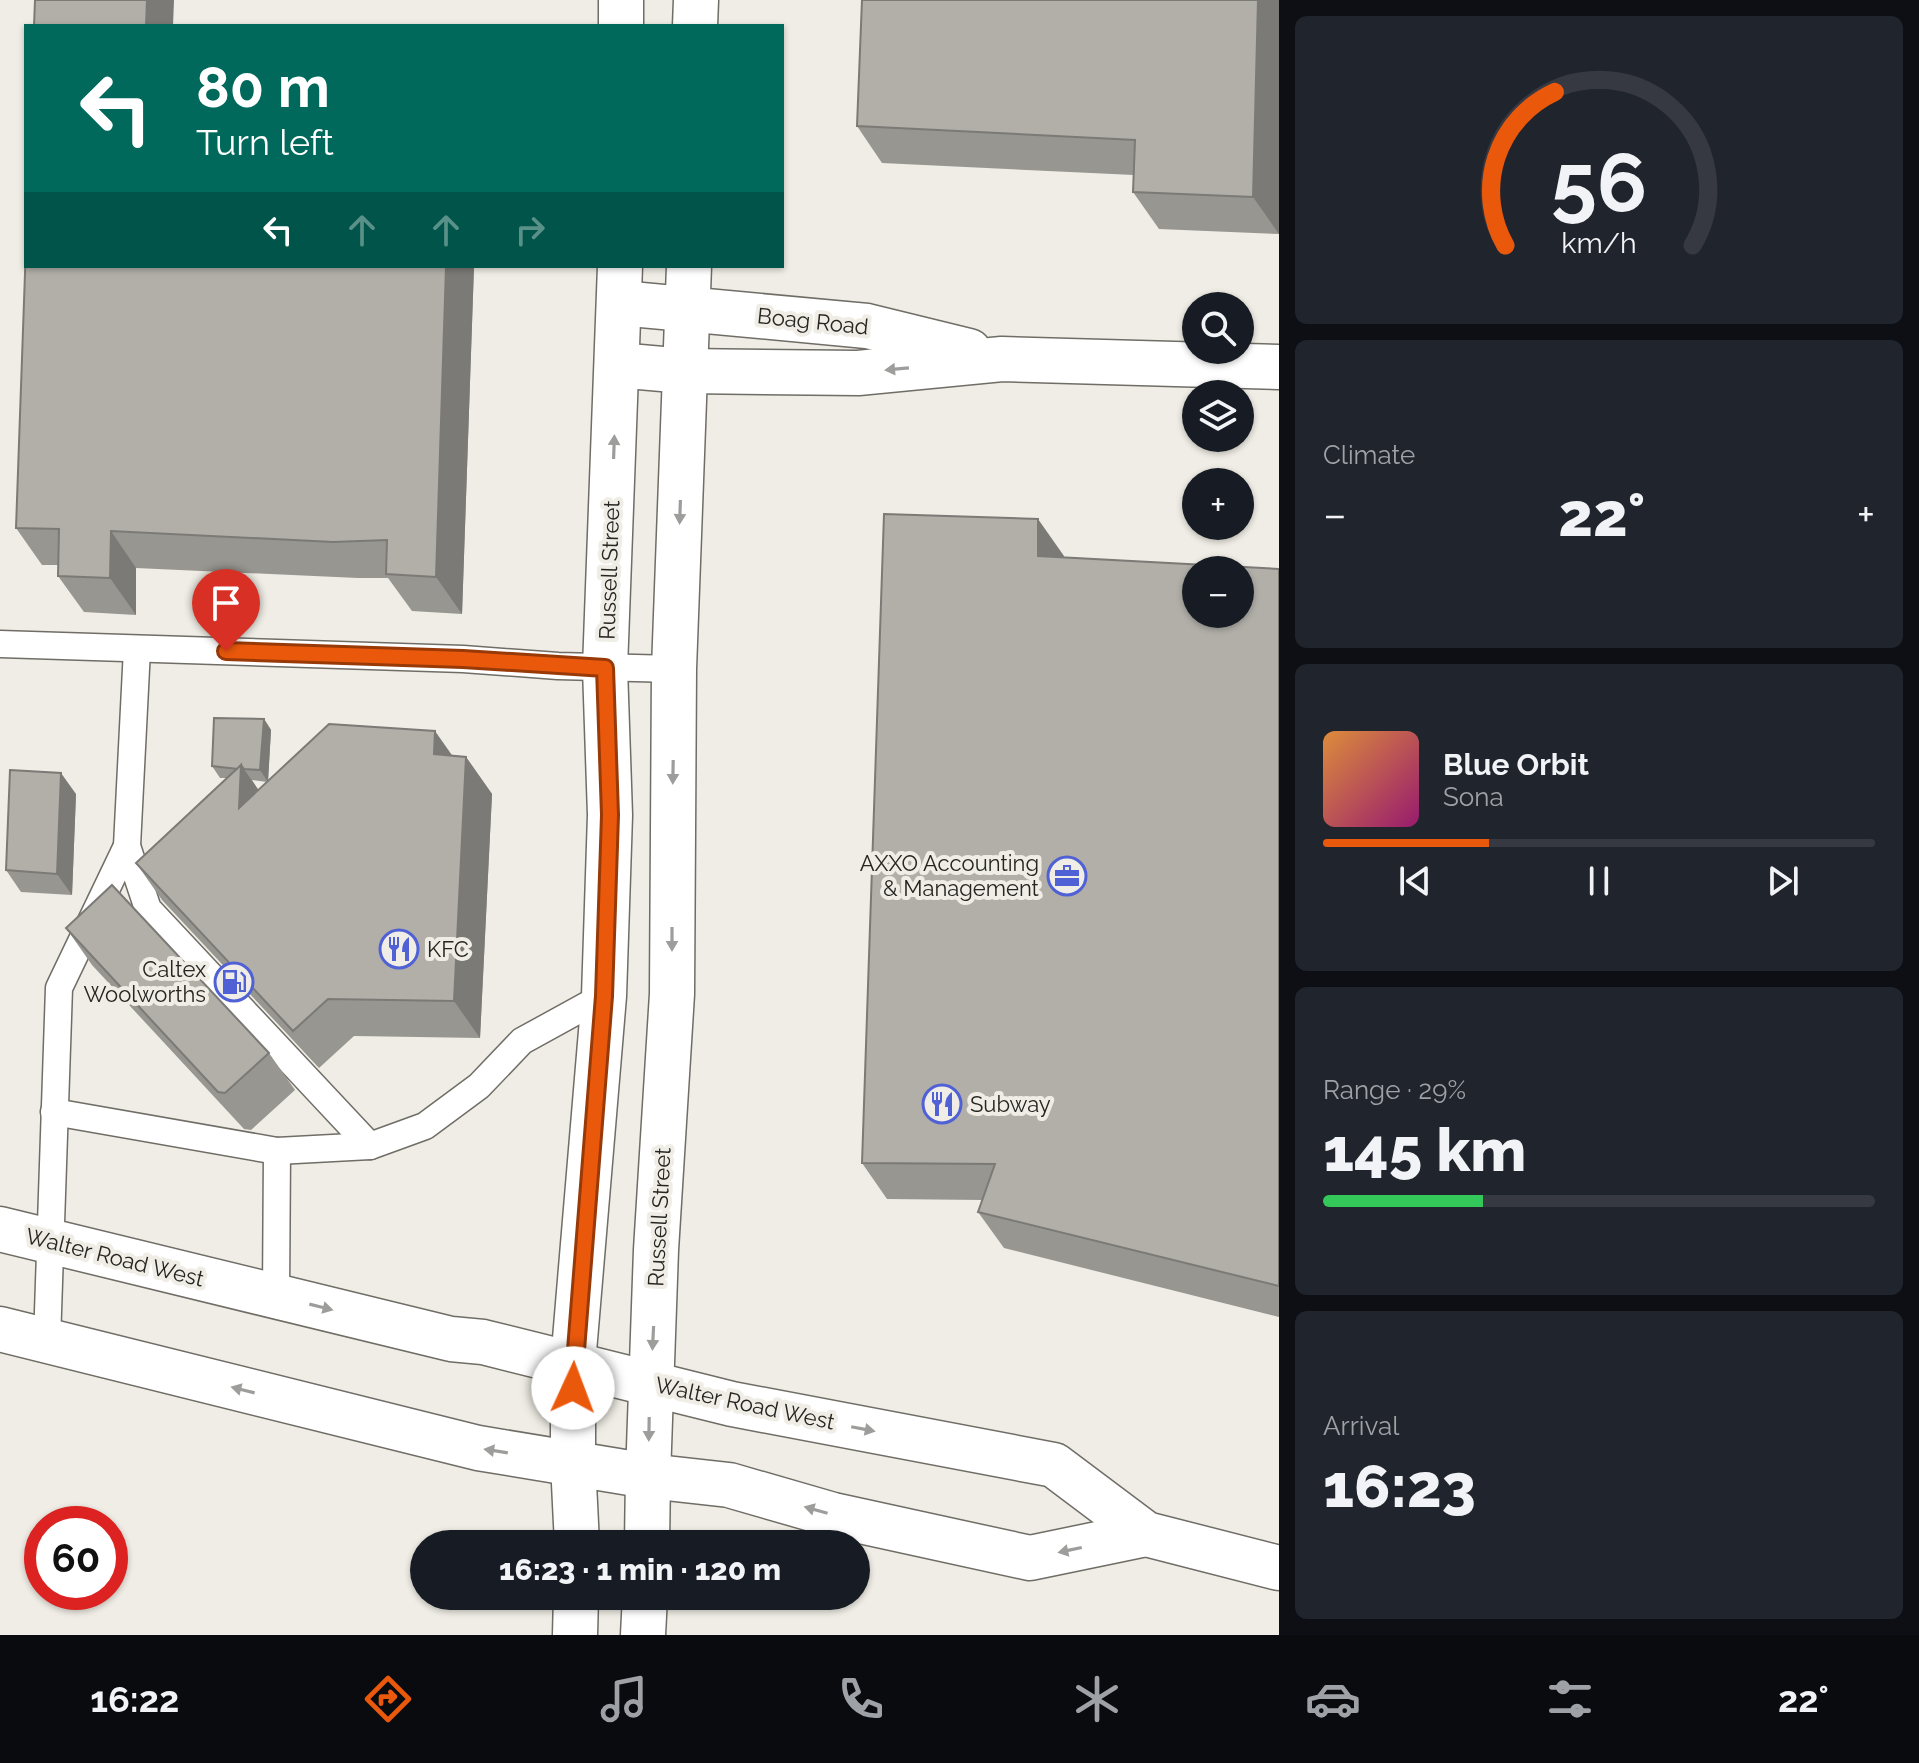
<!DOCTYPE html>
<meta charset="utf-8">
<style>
:root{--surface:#171b24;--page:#20242c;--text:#f1f3f6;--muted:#9ea1a6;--line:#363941;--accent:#ea580c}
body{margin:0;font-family:Raleway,sans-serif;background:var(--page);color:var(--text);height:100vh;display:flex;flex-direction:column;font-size:30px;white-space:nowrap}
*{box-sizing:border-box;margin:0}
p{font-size:26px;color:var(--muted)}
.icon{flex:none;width:44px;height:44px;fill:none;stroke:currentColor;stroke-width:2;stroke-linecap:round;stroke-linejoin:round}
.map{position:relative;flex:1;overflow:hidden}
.details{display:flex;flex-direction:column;gap:16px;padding:16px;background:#0d0f14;width:640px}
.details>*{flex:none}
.banner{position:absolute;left:24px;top:24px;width:760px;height:244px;border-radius:0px;box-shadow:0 2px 6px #0004;background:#00695c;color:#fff;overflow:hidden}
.tools{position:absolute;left:1182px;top:292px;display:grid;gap:16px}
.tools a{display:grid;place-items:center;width:72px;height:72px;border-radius:50%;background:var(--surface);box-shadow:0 2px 6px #0004;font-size:40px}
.speed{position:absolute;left:24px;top:1506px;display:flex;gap:16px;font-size:40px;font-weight:700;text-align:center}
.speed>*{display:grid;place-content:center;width:104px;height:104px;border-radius:50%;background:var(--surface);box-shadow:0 2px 6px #0004;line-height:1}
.speed .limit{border:12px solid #d22;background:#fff;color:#111}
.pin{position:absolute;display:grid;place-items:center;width:68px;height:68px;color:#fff;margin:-82px -34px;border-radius:50% 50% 50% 0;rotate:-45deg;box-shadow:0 0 8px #0007}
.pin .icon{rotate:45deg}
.me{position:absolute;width:88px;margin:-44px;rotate:2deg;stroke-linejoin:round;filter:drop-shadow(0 0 6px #0008)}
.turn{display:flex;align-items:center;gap:28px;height:168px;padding:0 40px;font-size:36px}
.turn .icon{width:104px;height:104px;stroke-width:2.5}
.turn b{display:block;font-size:56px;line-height:68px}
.lanes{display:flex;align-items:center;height:76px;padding:0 40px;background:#0003;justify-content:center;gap:40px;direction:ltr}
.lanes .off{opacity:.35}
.big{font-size:60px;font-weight:800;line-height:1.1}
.details .widget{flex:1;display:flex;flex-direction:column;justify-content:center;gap:12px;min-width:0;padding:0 28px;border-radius:12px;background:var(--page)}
.details .dial{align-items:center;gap:0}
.dial svg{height:208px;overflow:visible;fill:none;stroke:var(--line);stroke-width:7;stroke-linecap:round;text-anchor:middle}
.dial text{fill:var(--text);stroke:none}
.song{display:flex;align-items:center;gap:24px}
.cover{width:96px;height:96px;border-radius:12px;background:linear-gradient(135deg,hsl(30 70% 55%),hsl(320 70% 35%))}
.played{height:8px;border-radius:4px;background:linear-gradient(90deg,var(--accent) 30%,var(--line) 30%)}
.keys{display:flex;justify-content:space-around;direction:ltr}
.heat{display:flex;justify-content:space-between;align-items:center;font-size:44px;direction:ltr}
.charge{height:12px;border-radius:6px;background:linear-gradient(90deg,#34c759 29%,var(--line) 0)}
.trip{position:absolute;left:410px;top:1530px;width:460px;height:80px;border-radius:40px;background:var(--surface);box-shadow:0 2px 6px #0004;font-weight:800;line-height:80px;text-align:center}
.tabs{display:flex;height:128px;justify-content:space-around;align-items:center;background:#090b0e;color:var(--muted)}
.tabs .icon{width:56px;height:56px}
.tabs .active{color:var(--accent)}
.tabs b{font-size:36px;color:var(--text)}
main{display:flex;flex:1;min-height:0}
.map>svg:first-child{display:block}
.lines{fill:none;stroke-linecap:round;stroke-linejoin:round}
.service-casing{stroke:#6f6d66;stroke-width:29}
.minor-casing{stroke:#6f6d66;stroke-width:47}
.tertiary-casing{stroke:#6f6d66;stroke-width:47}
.primary-casing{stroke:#6f6d66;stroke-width:47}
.service{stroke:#fff;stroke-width:26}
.minor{stroke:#fff;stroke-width:44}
.tertiary{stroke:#fff;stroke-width:44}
.primary{stroke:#fff;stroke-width:44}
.wall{fill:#989690;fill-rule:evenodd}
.shaded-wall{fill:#7c7a76}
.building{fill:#b1afa8;stroke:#7c7a76;stroke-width:2;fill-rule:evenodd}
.oneway{fill:#9d9d9c}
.route-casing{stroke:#983908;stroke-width:20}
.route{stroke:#ea580c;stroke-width:14}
.labels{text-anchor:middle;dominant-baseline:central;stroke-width:8;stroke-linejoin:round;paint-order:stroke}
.street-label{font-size:22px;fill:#262522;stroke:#efede5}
.poi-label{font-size:22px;fill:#262522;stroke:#efede5;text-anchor:end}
</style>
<main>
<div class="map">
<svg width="1279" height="1635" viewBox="0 0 1279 1635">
<rect width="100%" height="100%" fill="#efede5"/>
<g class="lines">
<defs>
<g id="service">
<polyline points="0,644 463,659 558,666 674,669"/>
<polyline points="137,649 127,846 148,909 370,1146"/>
<polyline points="54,1112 277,1151 370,1146 425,1126 479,1086 522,1041 604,996"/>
<polyline points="276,1296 277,1151"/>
<polyline points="47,1341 59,988 127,846"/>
</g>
<g id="minor">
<polyline points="620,303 867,326 969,351"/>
<polyline points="617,365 685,371 858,373 1002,359 1279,367"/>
</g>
<g id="tertiary">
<polyline points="573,1463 577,1544"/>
<polyline points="647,1544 648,1476"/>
<polyline points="575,1635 576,1596"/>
<polyline points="643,1635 645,1596"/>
</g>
<g id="primary">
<polyline points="621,26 621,0"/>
<polyline points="695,26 696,0"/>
<polyline points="0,1229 451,1339 483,1342 732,1404 1054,1465 1146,1534 1279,1568"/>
<polyline points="0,1329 478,1448 648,1476 729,1485 833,1515 1030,1558 1146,1534"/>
<polyline points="573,1463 573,1363 604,996 610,815 605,668 620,266"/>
<polyline points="648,1476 656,1250 672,994 674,669 689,266"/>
</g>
</defs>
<!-- service casing -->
<use href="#service" class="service-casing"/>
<!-- minor casing -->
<use href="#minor" class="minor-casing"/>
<!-- tertiary casing -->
<use href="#tertiary" class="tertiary-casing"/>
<!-- primary casing -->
<use href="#primary" class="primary-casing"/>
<!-- service -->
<use href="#service" class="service"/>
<!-- minor -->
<use href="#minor" class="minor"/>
<!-- tertiary -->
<use href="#tertiary" class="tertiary"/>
<!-- primary -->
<use href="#primary" class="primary"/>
</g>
<!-- wall -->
<g class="wall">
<polygon points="1279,0 1279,234 1159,229 1133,192 1134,175 882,163 857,126"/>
<polygon points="26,266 474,266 462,614 412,611 388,578 358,578 136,568 136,615 84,612 58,576 58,565 42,565 16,528"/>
<polygon points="1064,556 1064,557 1279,569 1279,1317 1004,1248 978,1212 982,1200 887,1199 862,1163"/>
<path d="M264,719l7,11 -3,50 184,-24 14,1 26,37 -12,244 -126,-2 -35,32 -157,-168 -26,-37 91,-85h-7l-8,-12zM252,780l15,2 -9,8z"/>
<polygon points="76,794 72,895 21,892 6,870"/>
<polygon points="66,928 269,1053 295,1090 251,1130 244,1129 92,965"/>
</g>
<!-- shaded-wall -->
<g class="shaded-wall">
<polygon points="147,0 174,0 173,26 146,26"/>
<polygon points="1258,0 1279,0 1279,234 1253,197"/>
<polygon points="446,266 474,266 462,614 436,577"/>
<polygon points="1038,519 1064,556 1063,593 1038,556"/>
<polygon points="111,531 136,568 136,615 110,578"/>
<polygon points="264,719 271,730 268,782 260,770"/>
<polygon points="435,731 461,768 434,754"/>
<polygon points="466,757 492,794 480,1038 454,1001"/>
<polygon points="241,765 267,802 239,808"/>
<polygon points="61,773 76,794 72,895 57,874"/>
</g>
<!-- building -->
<g class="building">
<polygon points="35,0 147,0 146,26 34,26"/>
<polygon points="862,0 1258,0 1253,197 1133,192 1135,140 857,126"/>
<polygon points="26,245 26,266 446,266 436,577 386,574 387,540 333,542 111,531 110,578 58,576 59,529 16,528"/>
<path d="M884,514l154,5v37l241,13v717l-301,-74 17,-48 -133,-1zM1196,570h44v44h-44z"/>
<polygon points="214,718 264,719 260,770 244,769 241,765 238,769 212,766"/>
<polygon points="329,724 435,731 434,754 466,757 454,1001 328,999 293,1031 136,863 241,765 239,808"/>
<polygon points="10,770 61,773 57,874 6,870"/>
<polygon points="112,885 269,1053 225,1093 218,1092 66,928"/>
</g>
<!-- one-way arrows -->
<defs><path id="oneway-solid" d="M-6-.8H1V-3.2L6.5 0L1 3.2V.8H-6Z" transform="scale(2)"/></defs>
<g class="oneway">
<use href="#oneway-solid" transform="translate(897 369) rotate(175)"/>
<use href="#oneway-solid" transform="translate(614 447) rotate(-88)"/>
<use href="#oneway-solid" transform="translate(680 512) rotate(92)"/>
<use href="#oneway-solid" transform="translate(673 772) rotate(91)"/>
<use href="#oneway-solid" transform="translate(672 939) rotate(90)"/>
<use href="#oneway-solid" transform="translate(321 1307) rotate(14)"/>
<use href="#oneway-solid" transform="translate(653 1338) rotate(93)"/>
<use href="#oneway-solid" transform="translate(243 1390) rotate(-166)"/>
<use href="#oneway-solid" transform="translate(649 1429) rotate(91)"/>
<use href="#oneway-solid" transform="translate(863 1429) rotate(11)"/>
<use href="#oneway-solid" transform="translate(496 1451) rotate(-171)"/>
<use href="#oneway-solid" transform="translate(816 1510) rotate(-164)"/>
<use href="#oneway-solid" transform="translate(1070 1550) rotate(168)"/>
</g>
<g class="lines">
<defs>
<polyline id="route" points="226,651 463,659 605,668 610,815 604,996 573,1388"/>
</defs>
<!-- route casing -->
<use href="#route" class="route-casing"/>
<!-- route -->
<use href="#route" class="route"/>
</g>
<!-- icons -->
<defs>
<symbol id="office-ring" viewBox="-11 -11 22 22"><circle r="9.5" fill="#efede5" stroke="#5061d6" stroke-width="1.5"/><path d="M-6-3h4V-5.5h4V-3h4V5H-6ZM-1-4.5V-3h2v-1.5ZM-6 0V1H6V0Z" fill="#5061d6"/></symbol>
<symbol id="restaurant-ring" viewBox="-11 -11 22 22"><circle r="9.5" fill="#efede5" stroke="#5061d6" stroke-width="1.5"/><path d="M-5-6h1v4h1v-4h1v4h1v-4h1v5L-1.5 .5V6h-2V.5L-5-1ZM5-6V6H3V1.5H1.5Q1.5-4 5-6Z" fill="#5061d6"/></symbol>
<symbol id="fuel-ring" viewBox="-11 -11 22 22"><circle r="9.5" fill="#efede5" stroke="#5061d6" stroke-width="1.5"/><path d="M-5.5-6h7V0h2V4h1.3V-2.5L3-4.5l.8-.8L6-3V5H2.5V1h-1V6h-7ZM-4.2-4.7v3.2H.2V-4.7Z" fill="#5061d6"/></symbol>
</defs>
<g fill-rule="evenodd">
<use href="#office-ring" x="1045" y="854" width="44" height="44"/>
<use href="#restaurant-ring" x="377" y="927" width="44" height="44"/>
<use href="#fuel-ring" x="212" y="960" width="44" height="44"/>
<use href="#restaurant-ring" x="920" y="1082" width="44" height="44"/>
</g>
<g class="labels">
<!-- street labels -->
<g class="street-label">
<text transform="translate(813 321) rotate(6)">Boag Road</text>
<text transform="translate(609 570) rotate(-88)">Russell Street</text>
<text transform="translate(659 1217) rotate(-87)">Russell Street</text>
<text transform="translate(115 1257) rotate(14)">Walter Road West</text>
<text transform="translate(745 1403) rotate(12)">Walter Road West</text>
</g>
<!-- poi labels -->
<g class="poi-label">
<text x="1039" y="863">AXXO Accounting<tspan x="1039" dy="25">&amp; Management</tspan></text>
<text x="427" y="949" text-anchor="start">KFC</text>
<text x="206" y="969">Caltex<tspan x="206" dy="25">Woolworths</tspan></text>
<text x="970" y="1104" text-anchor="start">Subway</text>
</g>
</g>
</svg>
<div class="tools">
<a><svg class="icon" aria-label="search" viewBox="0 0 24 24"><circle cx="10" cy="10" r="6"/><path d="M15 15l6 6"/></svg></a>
<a><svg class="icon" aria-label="layers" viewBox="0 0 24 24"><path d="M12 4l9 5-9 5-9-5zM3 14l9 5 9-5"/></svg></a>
<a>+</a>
<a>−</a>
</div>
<div class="speed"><div class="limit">60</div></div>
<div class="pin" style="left:226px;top:651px;background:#d93025"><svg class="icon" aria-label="arrive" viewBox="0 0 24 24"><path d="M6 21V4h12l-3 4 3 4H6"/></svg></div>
<svg class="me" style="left:573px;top:1388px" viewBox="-20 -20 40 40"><circle r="19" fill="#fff"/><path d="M0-13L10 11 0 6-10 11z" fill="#ea580c"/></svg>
<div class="trip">16:23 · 1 min · 120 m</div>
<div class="banner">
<div class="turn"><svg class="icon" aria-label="left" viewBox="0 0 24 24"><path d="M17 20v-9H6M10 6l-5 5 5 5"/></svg><div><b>80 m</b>Turn left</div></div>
<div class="lanes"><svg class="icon" aria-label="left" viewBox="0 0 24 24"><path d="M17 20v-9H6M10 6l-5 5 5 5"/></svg><svg class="icon off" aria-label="ahead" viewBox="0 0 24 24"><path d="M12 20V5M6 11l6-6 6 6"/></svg><svg class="icon off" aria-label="ahead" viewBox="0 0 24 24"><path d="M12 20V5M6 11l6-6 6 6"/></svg><svg class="icon off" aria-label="right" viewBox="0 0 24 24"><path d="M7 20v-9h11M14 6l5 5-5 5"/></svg></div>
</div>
</div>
<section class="details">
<div class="widget dial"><svg viewBox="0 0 100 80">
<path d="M14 69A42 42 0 1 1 86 69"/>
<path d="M14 69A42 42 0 0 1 33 10" stroke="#ea580c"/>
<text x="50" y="56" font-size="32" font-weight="700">56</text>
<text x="50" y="72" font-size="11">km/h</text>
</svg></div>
<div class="widget"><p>Climate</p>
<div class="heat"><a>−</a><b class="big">22°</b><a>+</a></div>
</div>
<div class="widget">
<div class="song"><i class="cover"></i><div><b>Blue Orbit</b><p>Sona</p></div></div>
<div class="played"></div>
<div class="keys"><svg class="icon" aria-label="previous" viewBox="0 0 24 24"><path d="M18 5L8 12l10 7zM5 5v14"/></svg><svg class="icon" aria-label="pause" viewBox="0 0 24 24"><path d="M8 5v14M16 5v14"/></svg><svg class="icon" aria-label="next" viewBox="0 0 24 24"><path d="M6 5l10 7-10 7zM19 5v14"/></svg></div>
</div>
<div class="widget"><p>Range · 29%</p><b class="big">145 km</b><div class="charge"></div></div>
<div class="widget"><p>Arrival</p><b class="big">16:23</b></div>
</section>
</main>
<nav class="tabs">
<b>16:22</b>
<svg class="icon active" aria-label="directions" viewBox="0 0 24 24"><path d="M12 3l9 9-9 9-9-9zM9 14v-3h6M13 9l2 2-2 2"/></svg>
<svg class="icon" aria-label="music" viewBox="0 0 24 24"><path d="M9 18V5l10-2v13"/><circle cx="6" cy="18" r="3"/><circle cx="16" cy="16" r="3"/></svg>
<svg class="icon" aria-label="phone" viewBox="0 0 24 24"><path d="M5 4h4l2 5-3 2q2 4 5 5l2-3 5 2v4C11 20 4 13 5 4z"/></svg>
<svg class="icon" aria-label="climate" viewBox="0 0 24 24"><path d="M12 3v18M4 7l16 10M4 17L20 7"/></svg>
<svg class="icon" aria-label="car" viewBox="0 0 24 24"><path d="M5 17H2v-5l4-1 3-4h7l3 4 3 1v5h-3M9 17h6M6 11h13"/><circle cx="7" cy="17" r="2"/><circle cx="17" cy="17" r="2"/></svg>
<svg class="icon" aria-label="filters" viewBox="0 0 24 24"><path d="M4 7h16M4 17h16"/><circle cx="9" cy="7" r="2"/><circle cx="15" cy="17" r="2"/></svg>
<b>22°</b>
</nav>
